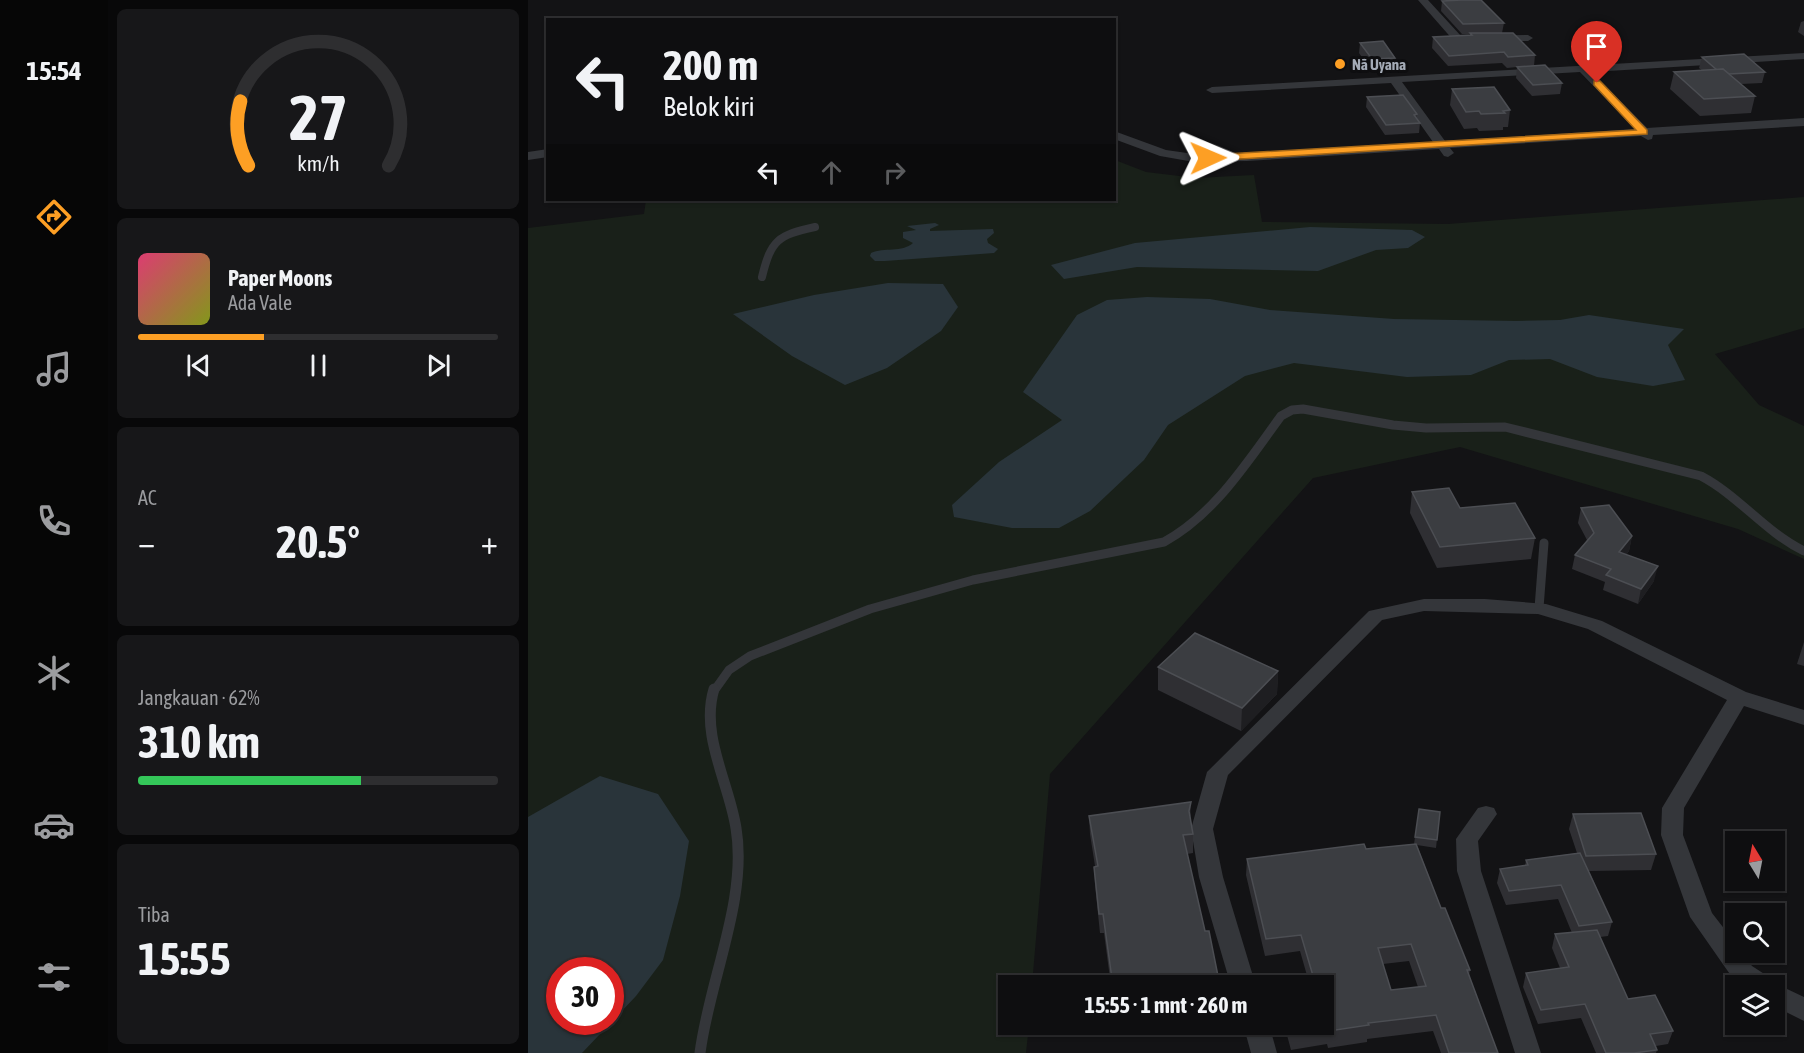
<!DOCTYPE html>
<html lang="id">
<meta charset="utf-8">
<style>
:root{--surface:#0e0e10;--page:#171719;--text:#f1f3f6;--muted:#9b9c9f;--line:#2e2e30;--accent:#fd9f24}
body{margin:0;font-family:"Asap Condensed",sans-serif;background:var(--page);color:var(--text);height:100vh;display:flex;flex-direction:column;font-size:22px;white-space:nowrap}
*{box-sizing:border-box;margin:0}
p{font-size:20px;color:var(--muted)}
.icon{flex:none;width:33px;height:33px;fill:none;stroke:currentColor;stroke-width:2;stroke-linecap:round;stroke-linejoin:round}
.map{position:relative;flex:1;overflow:hidden}
.side{display:flex;flex-direction:column;gap:9px;padding:9px;background:#080809;width:420px}
.side>*{flex:none}
.guide{position:absolute;left:18px;top:18px;width:570px;height:183px;border-radius:0px;box-shadow:0 2px 4px #0004,0 0 0 2px var(--line);background:#0e0e10;color:var(--text);overflow:hidden}
.needle{width:39px;rotate:350deg}
.fabs{position:absolute;left:1197px;top:831px;display:grid;gap:12px}
.fabs a{display:grid;place-items:center;width:60px;height:60px;border-radius:0px;background:var(--surface);box-shadow:0 2px 4px #0004,0 0 0 2px var(--line);font-size:30px}
.speed{position:absolute;left:18px;top:957px;display:flex;gap:12px;font-size:30px;font-weight:700;text-align:center}
.speed>*{display:grid;place-content:center;width:78px;height:78px;border-radius:50%;background:var(--surface);box-shadow:0 2px 4px #0004,0 0 0 2px var(--line);line-height:1}
.speed .limit{border:9px solid #d22;background:#fff;color:#111}
.pin{position:absolute;display:grid;place-items:center;width:51px;height:51px;color:#fff;margin:-62px -26px;border-radius:50% 50% 50% 0;rotate:-45deg;box-shadow:0 0 6px #0007}
.pin .icon{rotate:45deg}
.me{position:absolute;width:66px;margin:-33px;rotate:89deg;stroke-linejoin:round;filter:drop-shadow(0 0 4px #0008)}
.turn{display:flex;align-items:center;gap:21px;height:126px;padding:0 18px;font-size:27px}
.turn .icon{width:78px;height:78px;stroke-width:2.5}
.turn b{display:block;font-size:42px;line-height:51px}
.lanes{display:flex;align-items:center;height:57px;padding:0 18px;background:#0003;justify-content:center;gap:30px;direction:ltr}
.lanes .off{opacity:.35}
.big{font-size:45px;font-weight:700;line-height:1.1}
.side .card{flex:1;display:flex;flex-direction:column;justify-content:center;gap:9px;min-width:0;padding:0 21px;border-radius:9px;background:var(--page)}
.side .dial{align-items:center;gap:0}
.dial svg{height:156px;overflow:visible;fill:none;stroke:var(--line);stroke-width:7;stroke-linecap:round;text-anchor:middle}
.dial text{fill:var(--text);stroke:none}
.song{display:flex;align-items:center;gap:18px}
.cover{width:72px;height:72px;border-radius:9px;background:linear-gradient(135deg,hsl(340 70% 55%),hsl(70 70% 35%))}
.played{height:6px;border-radius:3px;background:linear-gradient(90deg,var(--accent) 35%,var(--line) 35%)}
.keys{display:flex;justify-content:space-around;direction:ltr}
.heat{display:flex;justify-content:space-between;align-items:center;font-size:33px;direction:ltr}
.charge{height:9px;border-radius:4px;background:linear-gradient(90deg,#34c759 62%,var(--line) 0)}
.trip{position:absolute;left:470px;top:975px;width:336px;height:60px;border-radius:0px;background:var(--surface);box-shadow:0 2px 4px #0004,0 0 0 2px var(--line);font-weight:700;line-height:60px;text-align:center}
main{display:flex;flex:1;min-height:0}
.tab-bar{display:flex;flex-direction:column;width:108px;justify-content:space-around;align-items:center;background:#060606;color:var(--muted)}
.tab-bar .icon{width:42px;height:42px}
.tab-bar .active{color:var(--accent)}
.tab-bar b{font-size:27px;color:var(--text)}
.map>svg:first-child{display:block}
.green{fill:#192019;fill-rule:evenodd}
.water{fill:#29343a;fill-rule:evenodd}
.lines{fill:none;stroke-linecap:round;stroke-linejoin:round}
.service-far2{stroke:#34363a;stroke-width:8}
.service-far1{stroke:#34363a;stroke-width:9}
.service{stroke:#34363a;stroke-width:11}
.minor{fill:#34363a;fill-rule:evenodd}
.wall{fill:#2f2f33;fill-rule:evenodd}
.shaded-wall{fill:#1e1e21}
.building{fill:#3b3d41;stroke:#4c4e53;stroke-width:1.5;fill-rule:evenodd}
.route{fill:#fd9f24;stroke:#a46717;stroke-width:1.5}
.poi-dot{fill:#fd9f24;stroke:#0e0e10;stroke-width:2}
.labels{text-anchor:middle;dominant-baseline:central;stroke-width:6;stroke-linejoin:round;paint-order:stroke}
.far-poi-label{font-size:15px;font-weight:bold;fill:#a4abb6;stroke:#0e0e10;text-anchor:start}
</style>
<main>
<nav class="tab-bar">
<b>15:54</b>
<svg class="icon active" aria-label="directions" viewBox="0 0 24 24"><path d="M12 3l9 9-9 9-9-9zM9 14v-3h6M13 9l2 2-2 2"/></svg>
<svg class="icon" aria-label="music" viewBox="0 0 24 24"><path d="M9 18V5l10-2v13"/><circle cx="6" cy="18" r="3"/><circle cx="16" cy="16" r="3"/></svg>
<svg class="icon" aria-label="phone" viewBox="0 0 24 24"><path d="M5 4h4l2 5-3 2q2 4 5 5l2-3 5 2v4C11 20 4 13 5 4z"/></svg>
<svg class="icon" aria-label="climate" viewBox="0 0 24 24"><path d="M12 3v18M4 7l16 10M4 17L20 7"/></svg>
<svg class="icon" aria-label="car" viewBox="0 0 24 24"><path d="M5 17H2v-5l4-1 3-4h7l3 4 3 1v5h-3M9 17h6M6 11h13"/><circle cx="7" cy="17" r="2"/><circle cx="17" cy="17" r="2"/></svg>
<svg class="icon" aria-label="filters" viewBox="0 0 24 24"><path d="M4 7h16M4 17h16"/><circle cx="9" cy="7" r="2"/><circle cx="15" cy="17" r="2"/></svg>
</nav>
<section class="side">
<div class="card dial"><svg viewBox="0 0 100 80">
<path d="M14 69A42 42 0 1 1 86 69"/>
<path d="M14 69A42 42 0 0 1 10 36" stroke="#fd9f24"/>
<text x="50" y="56" font-size="32" font-weight="700">27</text>
<text x="50" y="72" font-size="11">km/h</text>
</svg></div>
<div class="card">
<div class="song"><i class="cover"></i><div><b>Paper Moons</b><p>Ada Vale</p></div></div>
<div class="played"></div>
<div class="keys"><svg class="icon" aria-label="previous" viewBox="0 0 24 24"><path d="M18 5L8 12l10 7zM5 5v14"/></svg><svg class="icon" aria-label="pause" viewBox="0 0 24 24"><path d="M8 5v14M16 5v14"/></svg><svg class="icon" aria-label="next" viewBox="0 0 24 24"><path d="M6 5l10 7-10 7zM19 5v14"/></svg></div>
</div>
<div class="card"><p>AC</p>
<div class="heat"><a>−</a><b class="big">20.5°</b><a>+</a></div>
</div>
<div class="card"><p>Jangkauan · 62%</p><b class="big">310 km</b><div class="charge"></div></div>
<div class="card"><p>Tiba</p><b class="big">15:55</b></div>
</section>
<div class="map">
<svg width="1276" height="1053" viewBox="0 0 1276 1053">
<rect width="100%" height="100%" fill="#131315"/>
<!-- green -->
<path class="green" d="M587,160l31,12 50,6 58,-3 8,47 186,2 356,-27v131l-89,26 44,51 45,21v133l-66,-30 -278,-82 -147,31 -263,296 -18,211 -24,1v38l21,1 -3,28h-498v-825l116,-14 2,-14h468zM32,970h50v52h-50z"/>
<!-- water -->
<g class="water">
<path d="M407,223l4,2 -9,4v2l63,-2 1,4 -7,6 1,4 10,6 -4,4 -109,8h-10l-5,-5 1,-3c13,-6 31,0 42,-10l-10,-5v-6l13,-2 -9,-4z"/>
<polygon points="782,227 884,230 897,237 880,248 848,250 790,271 609,267 536,279 523,265 607,243"/>
<polygon points="360,283 415,284 430,307 413,331 359,368 317,385 264,356 205,314 286,295"/>
<polygon points="619,297 682,299 742,310 866,319 988,321 1032,320 1061,315 1156,329 1140,345 1157,380 1125,386 1069,377 1022,359 981,360 943,375 879,377 766,363 717,376 640,425 616,460 562,511 531,528 484,528 426,517 424,505 471,462 534,420 495,392 549,315 579,300"/>
<path d="M72,776l58,18 31,47 -9,55 -17,64 -27,36 -54,57h-54v-236zM82,970v52h-50v-52z"/>
</g>
<g class="lines">
<!-- service-far2 -->
<path class="service-far2" d="M234,277c9,-37 16,-42 53,-50"/>
<!-- service-far1 -->
<g class="service-far1">
<polyline points="1011,608 1016,543"/>
<path d="M186,691l15,-21 21,-14 120,-47 103,-29 191,-38c51,-28 83,-80 117,-126l11,-6 11,-1 90,16 33,3 79,-1 196,49c38,20 64,56 103,75"/>
</g>
<!-- service -->
<path class="service" d="M172,1053c9,-72 48,-154 36,-225 -7,-45 -36,-93 -22,-139"/>
<!-- minor -->
<g class="minor">
<polygon points="890,0 900,0 933,36 1000,35 1005,38 1000,41 926,41"/>
<path d="M1276,53v6l-212,13 55,56 157,-10v8l-151,9 -1,4 -4,1 -7,-4 -191,12 4,5 -6,4 -4,-1 -5,-7 -192,12 -53,1 -34,-6 -46,-17v-8l52,19 28,4 53,-1 186,-11 -42,-59 -179,10 -6,-3 6,-3zM1052,72l55,57 -190,12 -43,-59z"/>
<polygon points="20,149 20,157 0,160 0,152"/>
<polygon points="896,599 957,599 1018,604 1074,621 1218,692 1276,710 1276,725 1216,706 1156,808 1155,835 1184,913 1208,944 1208,952 1214,952 1224,966 1244,979 1246,983 1276,997 1276,1021 1246,1006 1246,986 1214,986 1206,980 1162,917 1133,835 1134,808 1199,700 1060,629 1010,614 896,611 854,620 700,775 685,829 695,877 728,986 703,986 671,877 663,829 679,772 841,611"/>
<polygon points="958,806 966,808 969,814 950,841 953,871 1013,1053 987,1053 929,871 928,839 950,808"/>
<polygon points="715,1024 741,1024 749,1053 723,1053"/>
</g>
</g>
<!-- wall -->
<g class="wall">
<polygon points="914,1 976,23 974,33 1007,55 1006,66 1034,83 1032,94 1004,96 988,78 989,67 979,68 974,63 920,66 904,48 905,37 942,35 942,34 934,34 913,11"/>
<polygon points="1276,21 1276,36 1270,32 1273,22"/>
<polygon points="832,43 867,58 866,69 843,70 831,53"/>
<polygon points="1174,57 1237,72 1234,83 1213,84 1227,96 1223,113 1172,116 1142,89 1146,72 1175,71 1171,68"/>
<polygon points="924,89 982,110 980,127 975,127 975,130 951,131 949,128 936,129 922,105"/>
<polygon points="839,97 889,114 889,119 892,123 891,133 857,135 838,107"/>
<polygon points="884,492 932,508 1007,538 1003,559 909,568 882,513"/>
<polygon points="1053,508 1104,536 1101,551 1098,555 1126,581 1110,604 1075,590 1077,582 1044,569 1047,555 1059,540 1050,523"/>
<polygon points="1276,642 1276,666 1269,664"/>
<polygon points="630,667 750,671 749,694 713,731 630,690"/>
<path d="M912,812l-4,36 -19,-3 24,63 29,62 -1,5 29,78h-57l-8,-22 -66,8v3l-39,6 -1,-4 -36,6 -7,-26h39v-38h-13l-10,-35 -35,5 -19,-81 1,-16 119,-10 48,-5 1,-7zM881,961l9,26 -27,3 -8,-26z"/>
<polygon points="1045,814 1128,854 1123,870 1061,871 1084,922 1080,936 1072,937 1100,999 1145,1031 1140,1044 1128,1046 1129,1050 1128,1053 1068,1053 1053,1018 1010,1024 995,987 998,973 1032,968 1024,948 1027,934 1044,933 1030,899 978,905 969,883 972,869 997,866 998,860 1049,853 1041,829"/>
<polygon points="561,816 663,821 665,834 665,853 659,854 677,931 692,986 583,986 576,933 572,933 567,885 566,867 567,866 562,834"/>
</g>
<!-- shaded-wall -->
<g class="shaded-wall">
<polygon points="1104,536 1101,551 1088,567 1091,552"/>
<polygon points="1130,566 1126,581 1110,604 1113,589"/>
<polygon points="750,671 749,694 713,731 714,708"/>
<polygon points="663,802 663,821 661,811"/>
</g>
<!-- building -->
<g class="building">
<polygon points="934,0 953,0 976,23 935,24 914,1"/>
<polygon points="942,33 985,33 1007,55 980,57 976,52 921,56 905,37 944,35"/>
<polygon points="855,41 867,58 844,59 832,43"/>
<polygon points="1216,54 1237,72 1201,74 1195,69 1189,70 1174,57"/>
<polygon points="1017,65 1034,83 1005,85 989,67"/>
<polygon points="1195,69 1227,96 1176,99 1146,72"/>
<polygon points="966,87 982,110 975,111 977,113 953,114 951,111 938,112 924,89"/>
<polygon points="875,95 889,114 886,115 892,123 858,125 839,97"/>
<polygon points="921,488 932,508 987,503 1007,538 912,547 884,492"/>
<polygon points="1081,505 1104,536 1091,552 1130,566 1113,589 1078,575 1083,569 1047,555 1066,533 1053,508"/>
<polygon points="667,633 750,671 714,708 630,667"/>
<polygon points="663,802 661,811 665,834 655,835 677,931 681,931 692,986 585,986 575,914 571,914 566,867 570,866 561,816"/>
<polygon points="891,809 912,812 909,840 887,837"/>
<polygon points="1113,813 1128,854 1058,856 1045,814"/>
<path d="M836,844l2,5 50,-5 25,64h4l25,62h-3l31,83h-49l-13,-38 -68,8 1,2 -40,6 -1,-4 -36,6 -2,-9h33v-38h-7l-15,-51 -35,4 -19,-80zM883,944l15,42 -35,4 -13,-42z"/>
<polygon points="1052,853 1084,922 1051,926 1033,885 981,891 972,869 1000,865 998,860"/>
<polygon points="1069,930 1100,999 1127,995 1145,1031 1122,1034 1129,1050 1106,1053 1078,1053 1057,1004 1013,1010 998,973 1041,967 1027,934"/>
</g>
<!-- route -->
<polygon class="route" points="1066,81 1072,81 1119,130 1119,134 680,161 675,158 680,155 1108,130 1066,85"/>
<!-- markers -->
<circle class="poi-dot" cx="812" cy="64" r="6"/>
<g class="labels">
<!-- far-poi labels -->
<g class="far-poi-label">
<text x="824" y="64">Nā Uyana</text>
</g>
</g>
</svg>
<div class="fabs">
<a><svg class="needle" viewBox="-14 -14 28 28"><path d="M0-13l5 13h-10z" fill="#e53935"/><path d="M0 13l5-13h-10z" fill="#9b9c9f"/></svg></a>
<a><svg class="icon" aria-label="search" viewBox="0 0 24 24"><circle cx="10" cy="10" r="6"/><path d="M15 15l6 6"/></svg></a>
<a><svg class="icon" aria-label="layers" viewBox="0 0 24 24"><path d="M12 4l9 5-9 5-9-5zM3 14l9 5 9-5"/></svg></a>
</div>
<div class="speed"><div class="limit">30</div></div>
<div class="pin" style="left:1069px;top:83px;background:#d93025"><svg class="icon" aria-label="arrive" viewBox="0 0 24 24"><path d="M6 21V4h12l-3 4 3 4H6"/></svg></div>
<svg class="me" style="left:680px;top:158px" viewBox="-20 -20 40 40"><path d="M0-17L14 15 0 8-14 15z" fill="#fd9f24" stroke="#fff" stroke-width="4"/></svg>
<div class="trip">15:55 · 1 mnt · 260 m</div>
<div class="guide">
<div class="turn"><svg class="icon" aria-label="left" viewBox="0 0 24 24"><path d="M17 20v-9H6M10 6l-5 5 5 5"/></svg><div><b>200 m</b>Belok kiri</div></div>
<div class="lanes"><svg class="icon" aria-label="left" viewBox="0 0 24 24"><path d="M17 20v-9H6M10 6l-5 5 5 5"/></svg><svg class="icon off" aria-label="ahead" viewBox="0 0 24 24"><path d="M12 20V5M6 11l6-6 6 6"/></svg><svg class="icon off" aria-label="right" viewBox="0 0 24 24"><path d="M7 20v-9h11M14 6l5 5-5 5"/></svg></div>
</div>
</div>
</main>
